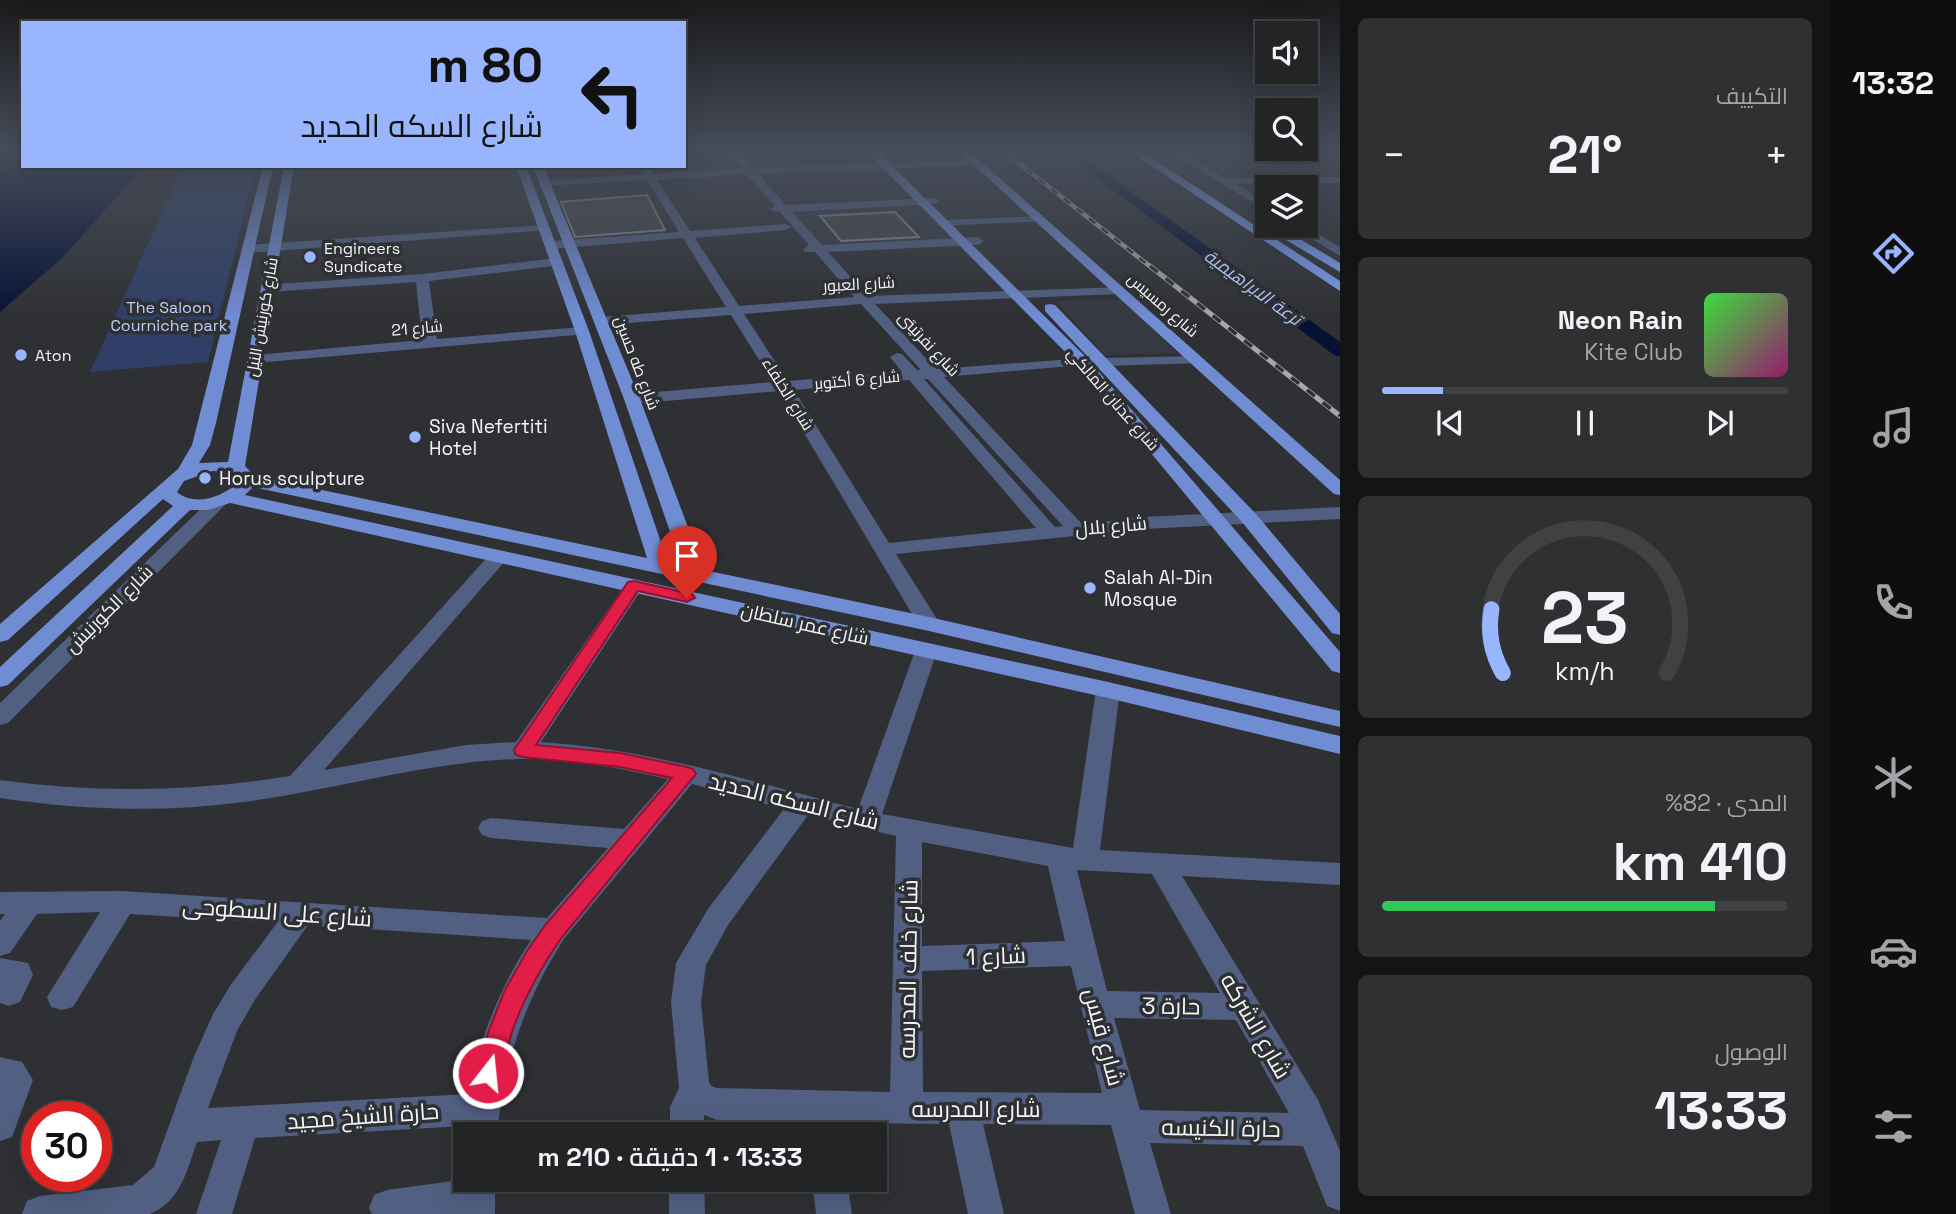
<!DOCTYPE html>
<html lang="ar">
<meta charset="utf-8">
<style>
:root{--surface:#232426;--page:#2f3032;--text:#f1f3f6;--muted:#a3a4a7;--line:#404143;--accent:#98b5fd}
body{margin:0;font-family:"Space Grotesk",Cairo,sans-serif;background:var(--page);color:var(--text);direction:rtl;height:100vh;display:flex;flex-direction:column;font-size:26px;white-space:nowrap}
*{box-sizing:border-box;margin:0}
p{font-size:23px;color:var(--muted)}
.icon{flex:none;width:38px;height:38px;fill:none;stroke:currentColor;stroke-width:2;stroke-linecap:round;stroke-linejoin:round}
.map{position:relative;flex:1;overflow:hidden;direction:ltr}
.panel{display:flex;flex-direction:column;gap:18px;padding:18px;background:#131415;width:490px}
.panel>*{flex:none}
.top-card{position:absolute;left:21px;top:21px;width:665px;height:147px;border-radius:0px;box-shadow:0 7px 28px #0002,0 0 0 2px var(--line);direction:rtl;background:#98b5fd;color:#111;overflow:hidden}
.tools{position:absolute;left:1255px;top:21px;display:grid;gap:14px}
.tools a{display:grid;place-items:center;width:63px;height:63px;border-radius:0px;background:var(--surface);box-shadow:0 7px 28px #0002,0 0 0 2px var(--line);font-size:35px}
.speed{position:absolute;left:21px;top:1101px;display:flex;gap:14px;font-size:35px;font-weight:700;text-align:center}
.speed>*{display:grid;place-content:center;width:91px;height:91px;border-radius:50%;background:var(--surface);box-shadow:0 7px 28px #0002,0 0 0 2px var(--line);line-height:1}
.speed .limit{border:10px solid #d22;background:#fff;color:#111}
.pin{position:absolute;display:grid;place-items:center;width:60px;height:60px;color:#fff;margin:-72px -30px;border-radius:50% 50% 50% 0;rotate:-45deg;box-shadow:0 0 7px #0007}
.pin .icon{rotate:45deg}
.me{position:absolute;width:77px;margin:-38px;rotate:16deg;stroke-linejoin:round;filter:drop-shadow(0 0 5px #0008)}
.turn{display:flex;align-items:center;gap:24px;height:147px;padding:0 28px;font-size:32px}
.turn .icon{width:91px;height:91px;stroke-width:2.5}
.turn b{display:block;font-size:49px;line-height:60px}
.big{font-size:52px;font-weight:600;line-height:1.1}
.panel .card{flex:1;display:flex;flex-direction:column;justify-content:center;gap:10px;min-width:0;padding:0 24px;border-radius:10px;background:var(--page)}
.panel .dial{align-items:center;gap:0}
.dial svg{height:182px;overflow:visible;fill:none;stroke:var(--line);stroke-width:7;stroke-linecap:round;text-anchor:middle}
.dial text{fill:var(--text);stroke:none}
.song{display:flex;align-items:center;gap:21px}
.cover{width:84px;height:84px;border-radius:10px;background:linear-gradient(135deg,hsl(120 70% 55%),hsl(320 70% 35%))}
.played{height:7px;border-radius:4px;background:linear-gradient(90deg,var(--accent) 15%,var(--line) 15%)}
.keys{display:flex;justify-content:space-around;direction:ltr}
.heat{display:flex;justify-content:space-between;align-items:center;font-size:38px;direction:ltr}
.charge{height:10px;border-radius:5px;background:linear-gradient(90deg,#34c759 82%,var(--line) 0)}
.trip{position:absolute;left:453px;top:1122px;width:434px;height:70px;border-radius:0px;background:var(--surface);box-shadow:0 7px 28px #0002,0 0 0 2px var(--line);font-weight:600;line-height:70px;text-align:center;direction:rtl}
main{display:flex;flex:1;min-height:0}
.tab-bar{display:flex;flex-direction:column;width:126px;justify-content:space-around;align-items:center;background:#0e0e0f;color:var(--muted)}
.tab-bar .icon{width:49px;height:49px}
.tab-bar .selected{color:var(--accent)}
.tab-bar b{font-size:32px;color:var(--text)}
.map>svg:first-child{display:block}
.built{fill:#353941}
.green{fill:#2f3f67}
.water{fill:#071135}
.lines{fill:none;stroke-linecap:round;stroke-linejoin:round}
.canal{fill:#071135;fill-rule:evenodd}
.building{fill:#444548;stroke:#888a8d;stroke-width:2}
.minor{fill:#515f82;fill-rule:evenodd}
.major{fill:#708cd3;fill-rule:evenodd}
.highway{fill:#7c9ef3;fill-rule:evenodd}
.rail-far1-casing{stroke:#a6a7a9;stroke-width:4.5}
.rail-casing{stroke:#a6a7a9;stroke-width:5}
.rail-far1{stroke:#2f3033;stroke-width:2.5;stroke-dasharray:8;stroke-linecap:butt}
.rail{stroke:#2f3033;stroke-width:3.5;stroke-dasharray:10;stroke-linecap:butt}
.route{fill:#e11d48;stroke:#92132f;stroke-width:2}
.poi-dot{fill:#98b5fd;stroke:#2f3033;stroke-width:2.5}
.labels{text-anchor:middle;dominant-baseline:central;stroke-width:7;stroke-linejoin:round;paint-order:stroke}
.far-poi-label{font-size:16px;fill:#f4f5f7;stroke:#2f3033;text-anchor:start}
.far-street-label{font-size:16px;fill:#f4f5f7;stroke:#2f3033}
.far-park-label{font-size:16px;fill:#bfd0fa;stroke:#2f3033}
.far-water-label{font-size:18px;font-style:italic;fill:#adc4fb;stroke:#2f3033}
.poi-label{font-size:19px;fill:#f4f5f7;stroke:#2f3033;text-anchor:start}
.street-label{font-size:19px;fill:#f4f5f7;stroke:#2f3033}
.near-street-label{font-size:23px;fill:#f4f5f7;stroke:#2f3033}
</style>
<main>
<nav class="tab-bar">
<b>13:32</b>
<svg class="icon selected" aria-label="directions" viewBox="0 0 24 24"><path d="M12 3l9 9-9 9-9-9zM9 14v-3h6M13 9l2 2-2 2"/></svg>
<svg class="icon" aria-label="music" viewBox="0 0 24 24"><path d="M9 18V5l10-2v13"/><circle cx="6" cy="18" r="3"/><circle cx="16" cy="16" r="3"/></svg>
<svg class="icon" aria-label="phone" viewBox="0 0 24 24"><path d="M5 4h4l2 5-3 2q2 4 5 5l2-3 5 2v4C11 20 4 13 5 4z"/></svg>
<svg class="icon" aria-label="climate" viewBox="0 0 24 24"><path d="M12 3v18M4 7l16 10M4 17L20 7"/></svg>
<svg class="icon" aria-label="car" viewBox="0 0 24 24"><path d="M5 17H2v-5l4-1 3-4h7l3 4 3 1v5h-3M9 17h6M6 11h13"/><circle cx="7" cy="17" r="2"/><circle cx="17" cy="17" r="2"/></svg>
<svg class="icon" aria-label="filters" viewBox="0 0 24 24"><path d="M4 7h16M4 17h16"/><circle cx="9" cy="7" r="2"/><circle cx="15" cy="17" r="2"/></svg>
</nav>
<section class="panel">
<div class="card"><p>التكييف</p>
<div class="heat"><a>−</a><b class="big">21°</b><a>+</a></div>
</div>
<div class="card">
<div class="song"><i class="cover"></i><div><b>Neon Rain</b><p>Kite Club</p></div></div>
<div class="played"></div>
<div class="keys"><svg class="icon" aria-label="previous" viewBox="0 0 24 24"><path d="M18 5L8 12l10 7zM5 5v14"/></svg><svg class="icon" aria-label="pause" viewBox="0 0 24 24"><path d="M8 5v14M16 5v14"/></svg><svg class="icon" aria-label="next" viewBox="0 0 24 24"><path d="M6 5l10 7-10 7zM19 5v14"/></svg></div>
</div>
<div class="card dial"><svg viewBox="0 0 100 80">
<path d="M14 69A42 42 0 1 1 86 69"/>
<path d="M14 69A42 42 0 0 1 9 41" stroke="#98b5fd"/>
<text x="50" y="56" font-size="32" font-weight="700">23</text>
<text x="50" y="72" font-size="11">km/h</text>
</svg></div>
<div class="card"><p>المدى · 82%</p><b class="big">410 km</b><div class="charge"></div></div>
<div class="card"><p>الوصول</p><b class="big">13:33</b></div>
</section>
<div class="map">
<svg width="1340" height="1214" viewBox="0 0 1340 1214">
<rect width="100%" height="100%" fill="#2f3033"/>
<!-- built -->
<g class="built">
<polygon points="921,202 960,241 819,248 785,209"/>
<polygon points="1124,300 1177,353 1104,355 1056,301"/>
</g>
<!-- green -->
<polygon class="green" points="183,166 256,166 208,362 90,372"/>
<!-- water -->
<polygon class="water" points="0,149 23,149 23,166 144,166 63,257 0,312"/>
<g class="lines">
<!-- canal -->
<polygon class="canal" points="1058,149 1072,149 1340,342 1340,357 1334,355"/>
</g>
<!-- building -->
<g class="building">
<polygon points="647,195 665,230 575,237 561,202"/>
<polygon points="895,212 919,237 841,241 820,216"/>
</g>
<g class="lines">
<!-- minor -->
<g class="minor">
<path d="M725,149h11l16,19 228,-8 1,2 -5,3 -218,9 28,31 149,-7 5,3 -5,3 -143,8 30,33 156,-8 6,4 -6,4 -150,7 40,44 255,-9 2,3 -7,4 -243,10 61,65 151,-11 2,3 -7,4 -138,12 138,147 62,-7 196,-10v12l-196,10 -248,25 44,70 -3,5h-16l-142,-238 -147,13 -8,-5 8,-5 141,-12 -42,-67 -129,10 -7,-4 7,-4 124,-10 -43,-69 -132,11 -6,-4 6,-4 128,-9 -32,-52 -103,6 -4,-1v-4l103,-7 -5,-8h10l5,8 89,-6zM747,174l28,32 -5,3 2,2 8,1 29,33 -6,4 2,3h10l39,45 -115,9 -44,-68 91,-8 6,-3 -6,-3 -96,7 -33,-51zM861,304l60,66h-4l-15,-16 -5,-1 -7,4 12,15 -114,9 -44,-67zM924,379h4l135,147 -8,1zM909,380l127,148 -147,15 -95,-153z"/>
<polygon points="822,149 832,149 833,151 828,154"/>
<polygon points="1319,149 1314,152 1186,154 1225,178 1340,177 1340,183 1236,184 1267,203 1267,211 1168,151"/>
<polygon points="1040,216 1046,219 1044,221 943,226 937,223 943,220"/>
<polygon points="544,225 550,228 548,230 247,253 241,249 247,245"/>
<polygon points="1290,226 1304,226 1340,247 1340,256"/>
<polygon points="557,258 561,259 561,265 429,281 437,339 582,327 589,331 587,334 255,363 248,359 255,355 422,340 416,282 268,292 261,288 263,285 422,274"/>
<polygon points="1198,356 1205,360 1203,363 1104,366 1097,362 1104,358"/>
<polygon points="219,495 225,497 228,501 225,505 8,723 0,725 0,703 213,497"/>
<path d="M499,550l7,2 3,4 -3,4 -182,210 142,-25 50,-3 111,-160h14l3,4 -103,156c108,7 214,40 317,67l57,-158 3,-5h16l3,5 -55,163 191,34 23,-158 4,-5 8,-3 8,3 4,5 -20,160 240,13v22l-158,-9 136,224 22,51v60l-13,-5 -24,-60 -153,-3 21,71h-36l-24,-89 -128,-1 21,90h-36l-19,-90 -108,-1 1,11h-34l-1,-12 -90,-2 -13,-5v19h-34v-27l9,-19 -8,-86 5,-39 32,-54 76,-100 -92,-25 -128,155c-39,61 -60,123 -67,195h-31v6l-2,-14 -209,12 -23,76h-36l25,-74 -24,2c-10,28 -16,59 -47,72h-128l5,-13 13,-5 93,-11 21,-18 39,-108 20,-45 19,-31 45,-60 -147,-9 -57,93 -11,3 -11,-3 -4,-10 53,-85 -63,2 -27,39 -10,3v-35l5,-7h-5v-22l122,-1 425,27 61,-70 -117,-10 -9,-3 -4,-7 4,-7 9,-3 133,11 44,-50c-47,-10 -98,-22 -147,-20 -94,2 -185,31 -278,43 -80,11 -163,8 -243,-4v-18c97,13 193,12 290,-4l202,-224zM808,815l88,21 -6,256 -173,-4 -6,-2 -2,-4 -8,-80 5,-37 22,-40zM922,842l126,24 17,75 -143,5zM1077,870l75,4 68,119 -113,-2zM308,925l223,15c-31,46 -52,100 -62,154l-261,14 29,-77 17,-30zM1071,966l31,127 -179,-1 -1,-121zM1114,1018l122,2 53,93 -149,-3z"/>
<polygon points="0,958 28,963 33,975 20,1002 9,1006 0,1003"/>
<polygon points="0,1057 22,1062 33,1080 12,1137 0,1141"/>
<polygon points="466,1168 466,1180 495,1180 495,1214 372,1214 369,1208 374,1195 387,1190 460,1180"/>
<polygon points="669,1180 704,1180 705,1214 669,1214"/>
<polygon points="812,1180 847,1180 852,1214 816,1214"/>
</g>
<!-- major -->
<g class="major">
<polygon points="864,149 875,149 1087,358 1340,652 1340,673 1332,671 1077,364"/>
<polygon points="956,149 967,149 1340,480 1340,495 1334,494"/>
<path d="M263,166h10l-57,257 -6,22 -11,18 29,-1 56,-296h10l-49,300 10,10 392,82 -72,-227 -59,-165h10l63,165 79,232 14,3 -58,-167 -91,-233h10l97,233 64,171 225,47 411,94v16l-411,-96 -676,-144 -8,8 863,187 232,54v18l-232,-56 -878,-195 -22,7h-18l-182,175 -8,2v-20l173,-161 -10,-7 -155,141 -8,2v-18l178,-155 14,-24zM212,471l17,1 8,5v6c-15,14 -42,24 -60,9l7,-11z"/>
<polygon points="1050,304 1055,305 1256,514 1340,614 1340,635 1332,633 1242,522 1045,311 1045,305"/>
</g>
<!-- highway -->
<g class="highway">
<polygon points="1126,149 1138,149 1340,281 1340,291"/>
<polygon points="1285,230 1340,263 1340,272 1281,237 1279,234"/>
</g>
<defs>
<polyline id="rail-far1" points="1001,149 1152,268"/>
<polyline id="rail" points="1150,266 1340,416"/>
</defs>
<!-- rail-far1 casing -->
<use href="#rail-far1" class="rail-far1-casing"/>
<!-- rail casing -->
<use href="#rail" class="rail-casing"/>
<!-- rail-far1 -->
<use href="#rail-far1" class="rail-far1"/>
<!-- rail -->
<use href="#rail" class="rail"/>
</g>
<!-- sky -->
<linearGradient id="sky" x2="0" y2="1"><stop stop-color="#1a1a1c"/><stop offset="0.47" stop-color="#474e5b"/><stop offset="1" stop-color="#474e5b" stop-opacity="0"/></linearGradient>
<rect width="1340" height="319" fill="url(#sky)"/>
<!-- route -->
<path class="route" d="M634,581l58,13 3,4 -8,4 -49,-11 -102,154 84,8 67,14 6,2 3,5 -134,163c-20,29 -37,58 -49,92 -6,17 -8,36 -16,53l-9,3 -8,-3 -4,-9 13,-43 16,-40 22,-39 19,-27 126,-146 -52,-11 -97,-10 -7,-2 -2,-5 114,-168z"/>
<!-- markers -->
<g class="poi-dot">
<circle cx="310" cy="257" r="7"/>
<circle cx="21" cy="355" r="7"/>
<circle cx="415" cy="437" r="7"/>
<circle cx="205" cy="478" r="7"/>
<circle cx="1090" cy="588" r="7"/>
</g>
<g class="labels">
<!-- far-poi labels -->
<g class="far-poi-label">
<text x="324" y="248">Engineers<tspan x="324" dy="18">Syndicate</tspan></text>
<text x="35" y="355">Aton</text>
</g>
<!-- far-street labels -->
<g class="far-street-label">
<text transform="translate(859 284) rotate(-3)">شارع العبور</text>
<text transform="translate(1163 305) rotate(41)">شارع رمسيس</text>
<text transform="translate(262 317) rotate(-80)">شارع كورنيش النيل</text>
<text transform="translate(417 328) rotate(-5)">شارع 21</text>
<text transform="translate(929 344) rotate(47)">شارع نفرتيتى</text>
<text transform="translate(637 363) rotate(69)">شارع طه حسين</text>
<text transform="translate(857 380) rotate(-5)">شارع 6 أكتوبر</text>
<text transform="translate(788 394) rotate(58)">شارع الخلفاء</text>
<text transform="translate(1113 399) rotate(49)">شارع عدنان المالكي</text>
</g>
<!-- far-park labels -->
<g class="far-park-label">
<text x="169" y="307">The Saloon<tspan x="169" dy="18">Courniche park</tspan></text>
</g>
<!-- far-water labels -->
<g class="far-water-label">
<text transform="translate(1253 287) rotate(36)">ترعة الابراهيمية</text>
</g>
<!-- poi labels -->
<g class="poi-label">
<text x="429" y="426">Siva Nefertiti<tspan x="429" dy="22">Hotel</tspan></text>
<text x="219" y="478">Horus sculpture</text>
<text x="1104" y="577">Salah Al-Din<tspan x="1104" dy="22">Mosque</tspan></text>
</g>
<!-- street labels -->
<g class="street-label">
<text transform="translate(1111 526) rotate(-5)">شارع بلال</text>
<text transform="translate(109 609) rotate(-45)">شارع الكورنيش</text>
<text transform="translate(805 624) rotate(13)">شارع عمر سلطان</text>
</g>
<!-- near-street labels -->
<g class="near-street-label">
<text transform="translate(794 801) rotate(14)">شارع السكه الحديد</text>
<text transform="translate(277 912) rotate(4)">شارع على السطوحى</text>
<text transform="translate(996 956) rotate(-2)">شارع 1</text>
<text transform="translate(908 969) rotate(-89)">شارع خلف المدرسه</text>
<text transform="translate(1171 1006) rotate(1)">حارة 3</text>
<text transform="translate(1256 1026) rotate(60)">شارع الشركه</text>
<text transform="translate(1104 1037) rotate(75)">شارع قيس</text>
<text x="976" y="1109">شارع المدرسه</text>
<text transform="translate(363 1116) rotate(-4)">حارة الشيخ مجيد</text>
<text transform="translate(1221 1128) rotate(1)">حارة الكنيسه</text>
</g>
</g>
</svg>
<div class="tools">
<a><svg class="icon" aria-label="sound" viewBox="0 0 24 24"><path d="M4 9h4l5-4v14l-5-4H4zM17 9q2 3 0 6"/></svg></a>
<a><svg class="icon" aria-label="search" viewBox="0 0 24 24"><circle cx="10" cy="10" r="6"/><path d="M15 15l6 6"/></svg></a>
<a><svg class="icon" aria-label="layers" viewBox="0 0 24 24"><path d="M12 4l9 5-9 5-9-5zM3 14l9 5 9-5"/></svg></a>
</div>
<div class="speed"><div class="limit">30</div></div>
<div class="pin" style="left:687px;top:598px;background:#d93025"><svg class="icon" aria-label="arrive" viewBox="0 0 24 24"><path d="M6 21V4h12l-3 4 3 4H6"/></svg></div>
<svg class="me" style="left:488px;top:1073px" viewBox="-20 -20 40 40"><circle r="17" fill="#e11d48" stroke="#fff" stroke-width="3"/><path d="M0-11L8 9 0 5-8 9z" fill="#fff"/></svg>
<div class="trip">13:33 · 1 دقيقة · 210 m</div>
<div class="top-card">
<div class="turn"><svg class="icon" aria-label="left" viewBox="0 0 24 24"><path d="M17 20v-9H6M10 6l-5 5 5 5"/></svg><div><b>80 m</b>شارع السكه الحديد</div></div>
</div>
</div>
</main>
